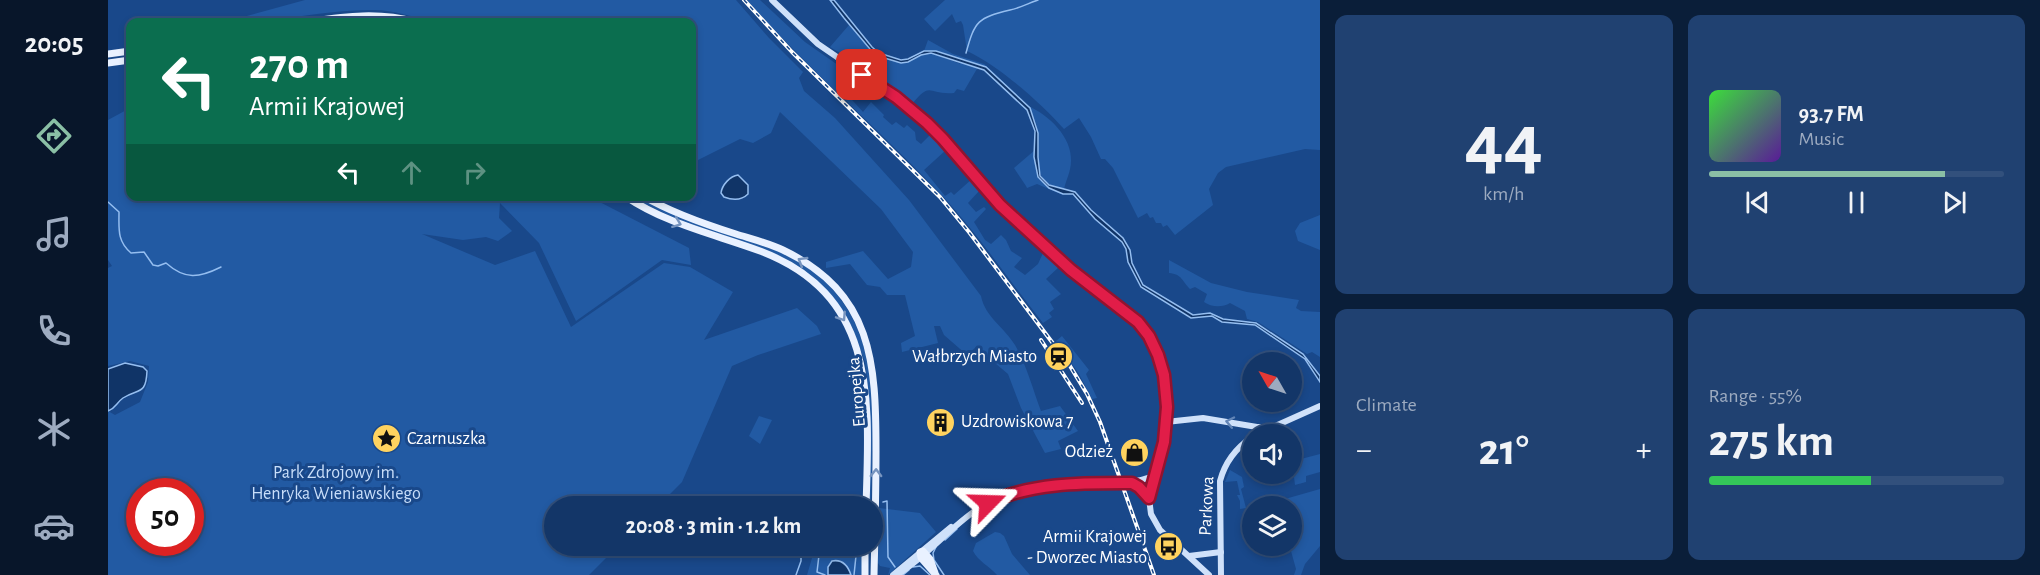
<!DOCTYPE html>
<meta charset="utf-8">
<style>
:root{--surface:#133668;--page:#204171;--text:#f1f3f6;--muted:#9dabc0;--line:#32507c;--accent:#8abfa5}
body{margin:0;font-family:"Alegreya Sans",sans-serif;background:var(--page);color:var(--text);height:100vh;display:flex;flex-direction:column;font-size:22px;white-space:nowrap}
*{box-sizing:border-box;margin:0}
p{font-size:20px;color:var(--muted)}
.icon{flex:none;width:33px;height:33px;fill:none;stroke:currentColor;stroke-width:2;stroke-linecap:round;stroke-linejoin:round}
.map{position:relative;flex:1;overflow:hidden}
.side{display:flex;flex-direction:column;gap:15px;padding:15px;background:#0a1e39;width:720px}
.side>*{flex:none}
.top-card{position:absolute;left:18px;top:18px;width:570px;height:183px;border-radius:12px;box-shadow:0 3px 9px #0003,0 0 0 2px var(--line);background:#0b6e4f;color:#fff;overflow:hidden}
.needle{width:39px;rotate:309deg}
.fabs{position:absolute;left:1134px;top:352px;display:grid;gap:12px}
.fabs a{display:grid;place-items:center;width:60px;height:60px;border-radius:50%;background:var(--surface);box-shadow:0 3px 9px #0003,0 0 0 2px var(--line);font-size:30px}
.speed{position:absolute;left:18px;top:478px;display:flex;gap:12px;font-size:30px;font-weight:700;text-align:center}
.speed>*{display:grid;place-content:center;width:78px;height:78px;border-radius:50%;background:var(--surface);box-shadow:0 3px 9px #0003,0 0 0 2px var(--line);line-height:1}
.speed .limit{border:9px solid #d22;background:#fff;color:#111}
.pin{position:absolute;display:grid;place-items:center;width:51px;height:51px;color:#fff;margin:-26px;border-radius:12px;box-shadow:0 3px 9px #0006}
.me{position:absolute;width:66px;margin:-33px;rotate:68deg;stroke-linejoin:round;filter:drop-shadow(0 0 4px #0008)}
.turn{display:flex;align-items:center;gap:21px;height:126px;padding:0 24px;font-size:27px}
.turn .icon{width:78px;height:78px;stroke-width:2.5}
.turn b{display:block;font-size:42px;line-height:51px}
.lanes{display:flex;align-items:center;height:57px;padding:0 24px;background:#0003;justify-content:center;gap:30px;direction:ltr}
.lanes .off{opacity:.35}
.big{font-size:45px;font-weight:600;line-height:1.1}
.side .card{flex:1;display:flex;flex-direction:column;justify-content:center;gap:9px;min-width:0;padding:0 21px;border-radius:12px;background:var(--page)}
.side .dial{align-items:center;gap:0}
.dial b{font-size:78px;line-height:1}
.song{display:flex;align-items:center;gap:18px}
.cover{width:72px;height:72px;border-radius:9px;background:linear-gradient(135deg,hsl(120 70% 55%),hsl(270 70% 35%))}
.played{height:6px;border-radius:3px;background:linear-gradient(90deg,var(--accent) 80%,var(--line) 80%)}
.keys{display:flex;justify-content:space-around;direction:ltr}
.heat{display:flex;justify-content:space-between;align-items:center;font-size:33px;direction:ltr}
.charge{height:9px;border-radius:4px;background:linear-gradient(90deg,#34c759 55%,var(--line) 0)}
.side .tiles{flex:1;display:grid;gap:15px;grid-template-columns:repeat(2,1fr)}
.trip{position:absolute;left:436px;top:496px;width:339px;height:60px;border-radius:30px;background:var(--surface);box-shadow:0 3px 9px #0003,0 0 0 2px var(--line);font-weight:600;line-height:60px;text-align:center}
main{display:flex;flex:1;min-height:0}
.dock{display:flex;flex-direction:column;width:108px;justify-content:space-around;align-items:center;background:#08162a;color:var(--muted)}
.dock .icon{width:42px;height:42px}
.dock .on{color:var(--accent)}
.dock b{font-size:27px;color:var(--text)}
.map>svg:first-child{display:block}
.green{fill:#225aa3;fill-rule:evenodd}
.water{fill:#103467;stroke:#95bef0;stroke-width:1.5}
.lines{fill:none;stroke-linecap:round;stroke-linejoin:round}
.stream{stroke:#95bef0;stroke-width:1.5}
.secondary{stroke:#cfe1fa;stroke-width:6}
.primary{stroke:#e9f1ff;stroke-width:7}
.rail-casing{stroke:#fff;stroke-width:4}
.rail{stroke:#19488a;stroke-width:1.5;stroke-dasharray:4.5;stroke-linecap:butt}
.oneway{stroke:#7794bf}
.oneway2{stroke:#6285b7}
.route-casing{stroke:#92132f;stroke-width:15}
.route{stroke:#e11d48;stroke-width:10}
.labels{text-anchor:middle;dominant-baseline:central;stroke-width:6;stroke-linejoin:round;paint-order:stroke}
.poi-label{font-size:18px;fill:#fff;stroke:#19488a;text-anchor:end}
.street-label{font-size:18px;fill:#fff;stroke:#19488a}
.park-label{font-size:18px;fill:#c8defa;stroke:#19488a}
</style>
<main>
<nav class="dock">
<b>20:05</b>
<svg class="icon on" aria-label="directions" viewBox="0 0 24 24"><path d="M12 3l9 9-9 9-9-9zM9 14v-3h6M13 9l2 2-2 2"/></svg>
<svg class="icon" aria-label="music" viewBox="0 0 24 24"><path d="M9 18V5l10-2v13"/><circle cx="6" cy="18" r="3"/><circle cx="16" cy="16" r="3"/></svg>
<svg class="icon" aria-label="phone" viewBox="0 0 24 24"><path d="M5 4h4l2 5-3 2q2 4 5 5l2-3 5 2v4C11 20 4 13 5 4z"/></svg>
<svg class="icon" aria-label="climate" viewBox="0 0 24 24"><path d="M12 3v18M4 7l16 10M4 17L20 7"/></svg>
<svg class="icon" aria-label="car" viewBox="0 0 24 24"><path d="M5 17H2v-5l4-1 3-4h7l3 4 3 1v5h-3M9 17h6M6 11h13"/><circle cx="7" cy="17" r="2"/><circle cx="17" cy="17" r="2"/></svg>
</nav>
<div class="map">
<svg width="1212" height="575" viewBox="0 0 1212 575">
<rect width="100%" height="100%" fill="#19488a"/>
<!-- green -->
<g class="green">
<path d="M197,0h431l33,38 34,34 -4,6 5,13 31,27 74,82 72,96c4,21 24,32 34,49 12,21 18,45 26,66l19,-5 18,25 -20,10 3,8 -16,4 -24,-45 -13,-34 -32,-27 -9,8 -23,-20 -4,-9h-6l4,17 -36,9 -1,-9 14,-7 -10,-41h-18l-7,-8 -13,-2 -17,-21 -24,4v-6l37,-11 25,28 23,-12 2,-15 -32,-43 -101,-97 -9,21 -18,10 -13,-4 -48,24v-141h-260c-19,-5 -38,-12 -58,-12 -49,-1 -96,13 -144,12l2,-2z"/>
<path d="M639,0h13l45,42 50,35 -11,14 19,21 8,-10 13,13 -1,2 9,8 4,-3 8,6 3,-3 8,7 1,8 5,4 10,-10 15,16 -22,20 21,26 6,-4 3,3 18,-16 8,11 -12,13 8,9 8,-5 2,2 -12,13 11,18 6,4 10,-9 5,5 5,11 11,7 -8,9 11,8 13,-11 5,-11 16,14 -13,12 15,15 -11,8 4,7 -5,4 3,4 -9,6c-37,-46 -70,-97 -112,-139 -60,-62 -127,-119 -184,-184z"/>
<path d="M837,0h375v150l-15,-1 -79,18 -8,6 -9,16 4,16 -38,30 -8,-10 -4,2 -2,-4h-5l-3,-6 -3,1 -3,-5 -9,5 -25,-50 -8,-9h-4l-10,-22 -12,-19 -15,11c-24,-27 -65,-63 -97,-78l-4,-26 -2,-4 -5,2 -4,-9 -17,17 -11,-12z"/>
<path d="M741,25l25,27 27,11 7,-1 13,-7 10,-2 27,10 20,4 -14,24 -7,-2 -3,4c-27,2 -22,-13 -42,11l-29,-25 -53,-32z"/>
<polygon points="820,40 845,54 876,64 916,101 903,92 878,67 828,51 816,51"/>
<path d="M920,106c21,9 44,31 43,55 0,10 -5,19 -7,28 -35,-6 -23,-30 -26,-56 -1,-9 -5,-19 -10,-27z"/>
<path d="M22,108v88l460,1 99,51 2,17 -29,-5 -86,61 -37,-78 -39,-40 -1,15 13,13 -14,10 -12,-4 -23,3 -41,-6 73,31 40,-14 36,76 93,-64 26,4 43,25 -29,48 93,-32 20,18 4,8 -63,21 -26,11 -50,116 -25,25h-102v39h63l-29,29h-481v-164l7,4 25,-13 8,-20 1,-16 -19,-5 -22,5v-98l4,-2 -4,-6v-140zM32,492h50v51h-50z"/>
<path d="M927,150c-2,22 9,37 30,44l-2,1 -26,-11 -10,4 -1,-2 -12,-18z"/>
<path d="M522,197h8l25,12 125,46c102,56 84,153 83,252h-2v-110l-4,-35 -13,-35 -30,-40 -15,-13 -26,-17 -102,-37z"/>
<polygon points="1212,215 1212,250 1190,241 1187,231 1192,223"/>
<path d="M1061,260l42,23 36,9 52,8 -3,8 5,3 19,1v45l-8,-5 -5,2 -49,-32 -11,-3 -2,-8 -15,-8c-8,5 -19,4 -26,-1l3,-8 -12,-7 -5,2c-8,-8 -8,-15 -21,-16z"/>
<polygon points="954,336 981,370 978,374 989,398 984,399 971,374 948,341"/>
<polygon points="651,416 664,420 652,444 641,436"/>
<polygon points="1212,454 1212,472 1198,476 1198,482 1187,485 1184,461 1193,462 1193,459"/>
<polygon points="1122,470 1134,477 1136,487 1133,489 1138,508 1132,509 1132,501 1129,495 1132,495 1129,481 1117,482"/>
<polygon points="1212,489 1212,546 1197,564 1193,575 1186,575 1188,569 1183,551 1167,554 1166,546 1184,546 1184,507 1164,507 1163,503"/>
<polygon points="771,508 812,513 828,532 780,575 782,568 772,566 770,563"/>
<path d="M887,532l5,1 4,3 8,18 18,21h-33c-8,-9 -19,-14 -24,-24l3,-8z"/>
<polygon points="704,546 755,546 754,575 699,575 704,558"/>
</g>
<!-- water -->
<g class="water">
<polygon points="722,0 726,0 764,47 771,53 793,60 800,59 816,51 828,51 878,67 922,108 930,133 930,157 932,176 941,185 967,192 983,210 1015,238 1022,250 1024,263 1035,285 1085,315 1102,313 1115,319 1148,323 1195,354 1212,376 1212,382 1197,359 1147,325 1114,322 1104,316 1083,318 1033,287 1020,262 1018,249 1014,242 987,219 965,194 955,194 941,188 930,177 926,157 927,131 919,110 876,70 823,53 813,55 800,62 793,63 770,56 762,49 736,18"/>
<path d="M630,175l10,10v9c-7,7 -16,6 -24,3l-3,-4c1,-8 9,-17 17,-18z"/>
<path d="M17,363l18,4 4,4c-1,25 -9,17 -24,27 -7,5 -7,10 -15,13v-42z"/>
<path d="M724,561c10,-2 16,5 19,14h-23v-8z"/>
</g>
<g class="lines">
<!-- stream -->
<g class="stream">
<path d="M858,53c9,-33 12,-35 44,-43 10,-2 19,-7 28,-10"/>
<path d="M0,202l11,10c0,17 -2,29 12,41l13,-1 9,13 5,1 8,-3c19,17 33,15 55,4"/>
<polyline points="775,502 779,501 780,557 787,567"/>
<polyline points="871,512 881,507"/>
<polyline points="837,540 849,529"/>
<polyline points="710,546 711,555 709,572 717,575"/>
<polyline points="828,547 825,553 826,560 836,575"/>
<polyline points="805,567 812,566 822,575"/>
<polyline points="688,575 693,561 693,546"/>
<polyline points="746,575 749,546"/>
<polyline points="795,575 801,570"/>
</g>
<!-- secondary -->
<g class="secondary">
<polyline points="664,0 710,44 777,90 807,113 835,139 883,195 900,213 963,271 1035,328 1050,355 1058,398 1056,442 1041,498 1043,514 1052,530 1101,575"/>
<polyline points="1058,422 1095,418 1149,427 1165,427 1212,406"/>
<polyline points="1147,435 1162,428"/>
<polyline points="1025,483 1041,498"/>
<polyline points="1081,556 1113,552"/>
<polyline points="785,575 843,527"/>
<path d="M789,575c41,-26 68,-69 116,-83 23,-6 49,-8 73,-8 26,-1 44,1 68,-8"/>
<path d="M1113,575l-1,-94c5,-19 16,-33 32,-44"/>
</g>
<!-- primary -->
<g class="primary">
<path d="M196,22c37,-5 74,-11 111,0"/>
<polyline points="0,54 22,51"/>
<polyline points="0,63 22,60"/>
<path d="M517,196c41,28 89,38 135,55 119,45 109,151 106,256"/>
<path d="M535,196c29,17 61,28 93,38 16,5 32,9 47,16 90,43 93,113 93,201 0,42 -1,83 -2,124"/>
<polyline points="827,573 822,559 815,551 812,552 813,558 828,575"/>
<polyline points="757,575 757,546"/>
</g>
<defs>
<g id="rail">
<polyline points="636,0 684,52 832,197 861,232 962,366 979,394 992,422 1046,575"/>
<polyline points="933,340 974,403"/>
</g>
</defs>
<!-- rail casing -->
<use href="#rail" class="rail-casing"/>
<!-- rail -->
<use href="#rail" class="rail"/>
</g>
<!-- one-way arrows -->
<defs><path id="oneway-chevron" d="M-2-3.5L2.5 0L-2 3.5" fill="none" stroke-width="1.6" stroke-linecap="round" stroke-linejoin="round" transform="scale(1.5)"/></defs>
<g class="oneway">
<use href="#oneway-chevron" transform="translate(569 223) rotate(21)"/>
<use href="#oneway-chevron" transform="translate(694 261) rotate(-149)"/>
<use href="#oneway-chevron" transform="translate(734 317) rotate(57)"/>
<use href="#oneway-chevron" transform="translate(768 473) rotate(-89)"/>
</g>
<use class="oneway2" href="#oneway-chevron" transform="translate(1122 422) rotate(-168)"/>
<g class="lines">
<defs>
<path id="route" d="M754,75l34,22 31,26 16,16 57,66 71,65 67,52 11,14 9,19 6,20 3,32 -3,35 -15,56 -10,-11 -7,-4c-48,0 -99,-1 -144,20"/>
</defs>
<!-- route casing -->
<use href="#route" class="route-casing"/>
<!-- route -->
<use href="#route" class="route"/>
</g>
<!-- icons -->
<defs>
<symbol id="station-disc" viewBox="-11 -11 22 22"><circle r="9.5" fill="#ffd35f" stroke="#19488a"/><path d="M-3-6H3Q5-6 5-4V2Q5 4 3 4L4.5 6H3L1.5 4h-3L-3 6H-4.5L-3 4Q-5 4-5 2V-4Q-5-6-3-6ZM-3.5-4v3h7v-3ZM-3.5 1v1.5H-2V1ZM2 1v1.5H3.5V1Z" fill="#111"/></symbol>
<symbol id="building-disc" viewBox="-11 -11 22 22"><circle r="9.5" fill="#ffd35f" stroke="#19488a"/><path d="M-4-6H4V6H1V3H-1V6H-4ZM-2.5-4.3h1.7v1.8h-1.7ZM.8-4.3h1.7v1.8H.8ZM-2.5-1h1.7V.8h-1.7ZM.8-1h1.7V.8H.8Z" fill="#111"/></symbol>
<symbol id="sight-disc" viewBox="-11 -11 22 22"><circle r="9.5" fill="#ffd35f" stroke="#19488a"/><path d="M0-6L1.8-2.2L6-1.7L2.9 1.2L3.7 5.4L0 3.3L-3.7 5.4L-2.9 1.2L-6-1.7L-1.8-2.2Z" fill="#111"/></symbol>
<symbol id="shop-disc" viewBox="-11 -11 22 22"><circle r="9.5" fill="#ffd35f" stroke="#19488a"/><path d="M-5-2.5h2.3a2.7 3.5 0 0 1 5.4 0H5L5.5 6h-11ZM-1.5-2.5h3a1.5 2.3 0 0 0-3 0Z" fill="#111"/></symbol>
<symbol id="bus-disc" viewBox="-11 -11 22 22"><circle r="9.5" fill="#ffd35f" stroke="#19488a"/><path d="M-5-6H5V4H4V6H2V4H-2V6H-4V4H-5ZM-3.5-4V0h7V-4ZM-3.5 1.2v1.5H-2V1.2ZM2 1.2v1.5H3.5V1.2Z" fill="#111"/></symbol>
</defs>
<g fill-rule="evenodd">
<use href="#station-disc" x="934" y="340" width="33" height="33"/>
<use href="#building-disc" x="816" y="406" width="33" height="33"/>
<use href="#sight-disc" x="262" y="422" width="33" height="33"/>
<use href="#shop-disc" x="1010" y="436" width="33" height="33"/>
<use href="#bus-disc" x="1044" y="530" width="33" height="33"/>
</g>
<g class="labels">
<!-- poi labels -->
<g class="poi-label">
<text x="929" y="357">Wałbrzych Miasto</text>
<text x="853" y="422" text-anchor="start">Uzdrowiskowa 7</text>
<text x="299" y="439" text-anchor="start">Czarnuszka</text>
<text x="1005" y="452">Odzież</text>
<text x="1039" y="537">Armii Krajowej<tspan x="1039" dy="21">- Dworzec Miasto</tspan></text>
</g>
<!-- street labels -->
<g class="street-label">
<text transform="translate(749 392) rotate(-95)">Europejka</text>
<text transform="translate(1099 506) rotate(-87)">Parkowa</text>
</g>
<!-- park labels -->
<g class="park-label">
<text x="228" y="473">Park Zdrojowy im.<tspan x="228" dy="21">Henryka Wieniawskiego</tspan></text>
</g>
</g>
</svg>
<div class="fabs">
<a><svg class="needle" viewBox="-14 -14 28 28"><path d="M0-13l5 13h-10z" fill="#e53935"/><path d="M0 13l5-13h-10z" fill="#9dabc0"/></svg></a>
<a><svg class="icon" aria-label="sound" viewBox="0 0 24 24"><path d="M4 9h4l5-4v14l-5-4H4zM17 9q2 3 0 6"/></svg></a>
<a><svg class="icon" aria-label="layers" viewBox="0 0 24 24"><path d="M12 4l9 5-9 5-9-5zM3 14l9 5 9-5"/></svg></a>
</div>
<div class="speed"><div class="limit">50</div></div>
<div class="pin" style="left:754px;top:75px;background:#d93025"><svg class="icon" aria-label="arrive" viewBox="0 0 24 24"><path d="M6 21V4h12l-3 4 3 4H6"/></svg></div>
<svg class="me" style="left:880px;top:503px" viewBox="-20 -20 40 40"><path d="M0-17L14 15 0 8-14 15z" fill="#e11d48" stroke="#fff" stroke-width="4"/></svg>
<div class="trip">20:08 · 3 min · 1.2 km</div>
<div class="top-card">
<div class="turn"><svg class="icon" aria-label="left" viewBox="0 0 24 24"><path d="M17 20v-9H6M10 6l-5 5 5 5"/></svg><div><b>270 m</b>Armii Krajowej</div></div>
<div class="lanes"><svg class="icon" aria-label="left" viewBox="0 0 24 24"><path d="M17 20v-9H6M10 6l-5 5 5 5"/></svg><svg class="icon off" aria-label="ahead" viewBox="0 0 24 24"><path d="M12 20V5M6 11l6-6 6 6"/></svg><svg class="icon off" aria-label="right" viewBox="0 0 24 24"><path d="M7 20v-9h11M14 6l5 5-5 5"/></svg></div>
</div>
</div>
<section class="side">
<div class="tiles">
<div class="card dial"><b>44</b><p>km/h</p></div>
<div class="card">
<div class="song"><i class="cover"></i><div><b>93.7 FM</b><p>Music</p></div></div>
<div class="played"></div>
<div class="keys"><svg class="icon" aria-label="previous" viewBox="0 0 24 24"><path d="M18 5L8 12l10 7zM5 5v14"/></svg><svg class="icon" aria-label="pause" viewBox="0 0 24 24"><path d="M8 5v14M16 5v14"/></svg><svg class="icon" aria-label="next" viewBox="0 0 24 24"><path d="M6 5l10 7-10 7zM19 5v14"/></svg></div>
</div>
<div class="card"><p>Climate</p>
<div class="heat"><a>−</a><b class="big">21°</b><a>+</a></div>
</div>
<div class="card"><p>Range · 55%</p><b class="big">275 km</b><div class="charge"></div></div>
</div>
</section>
</main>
